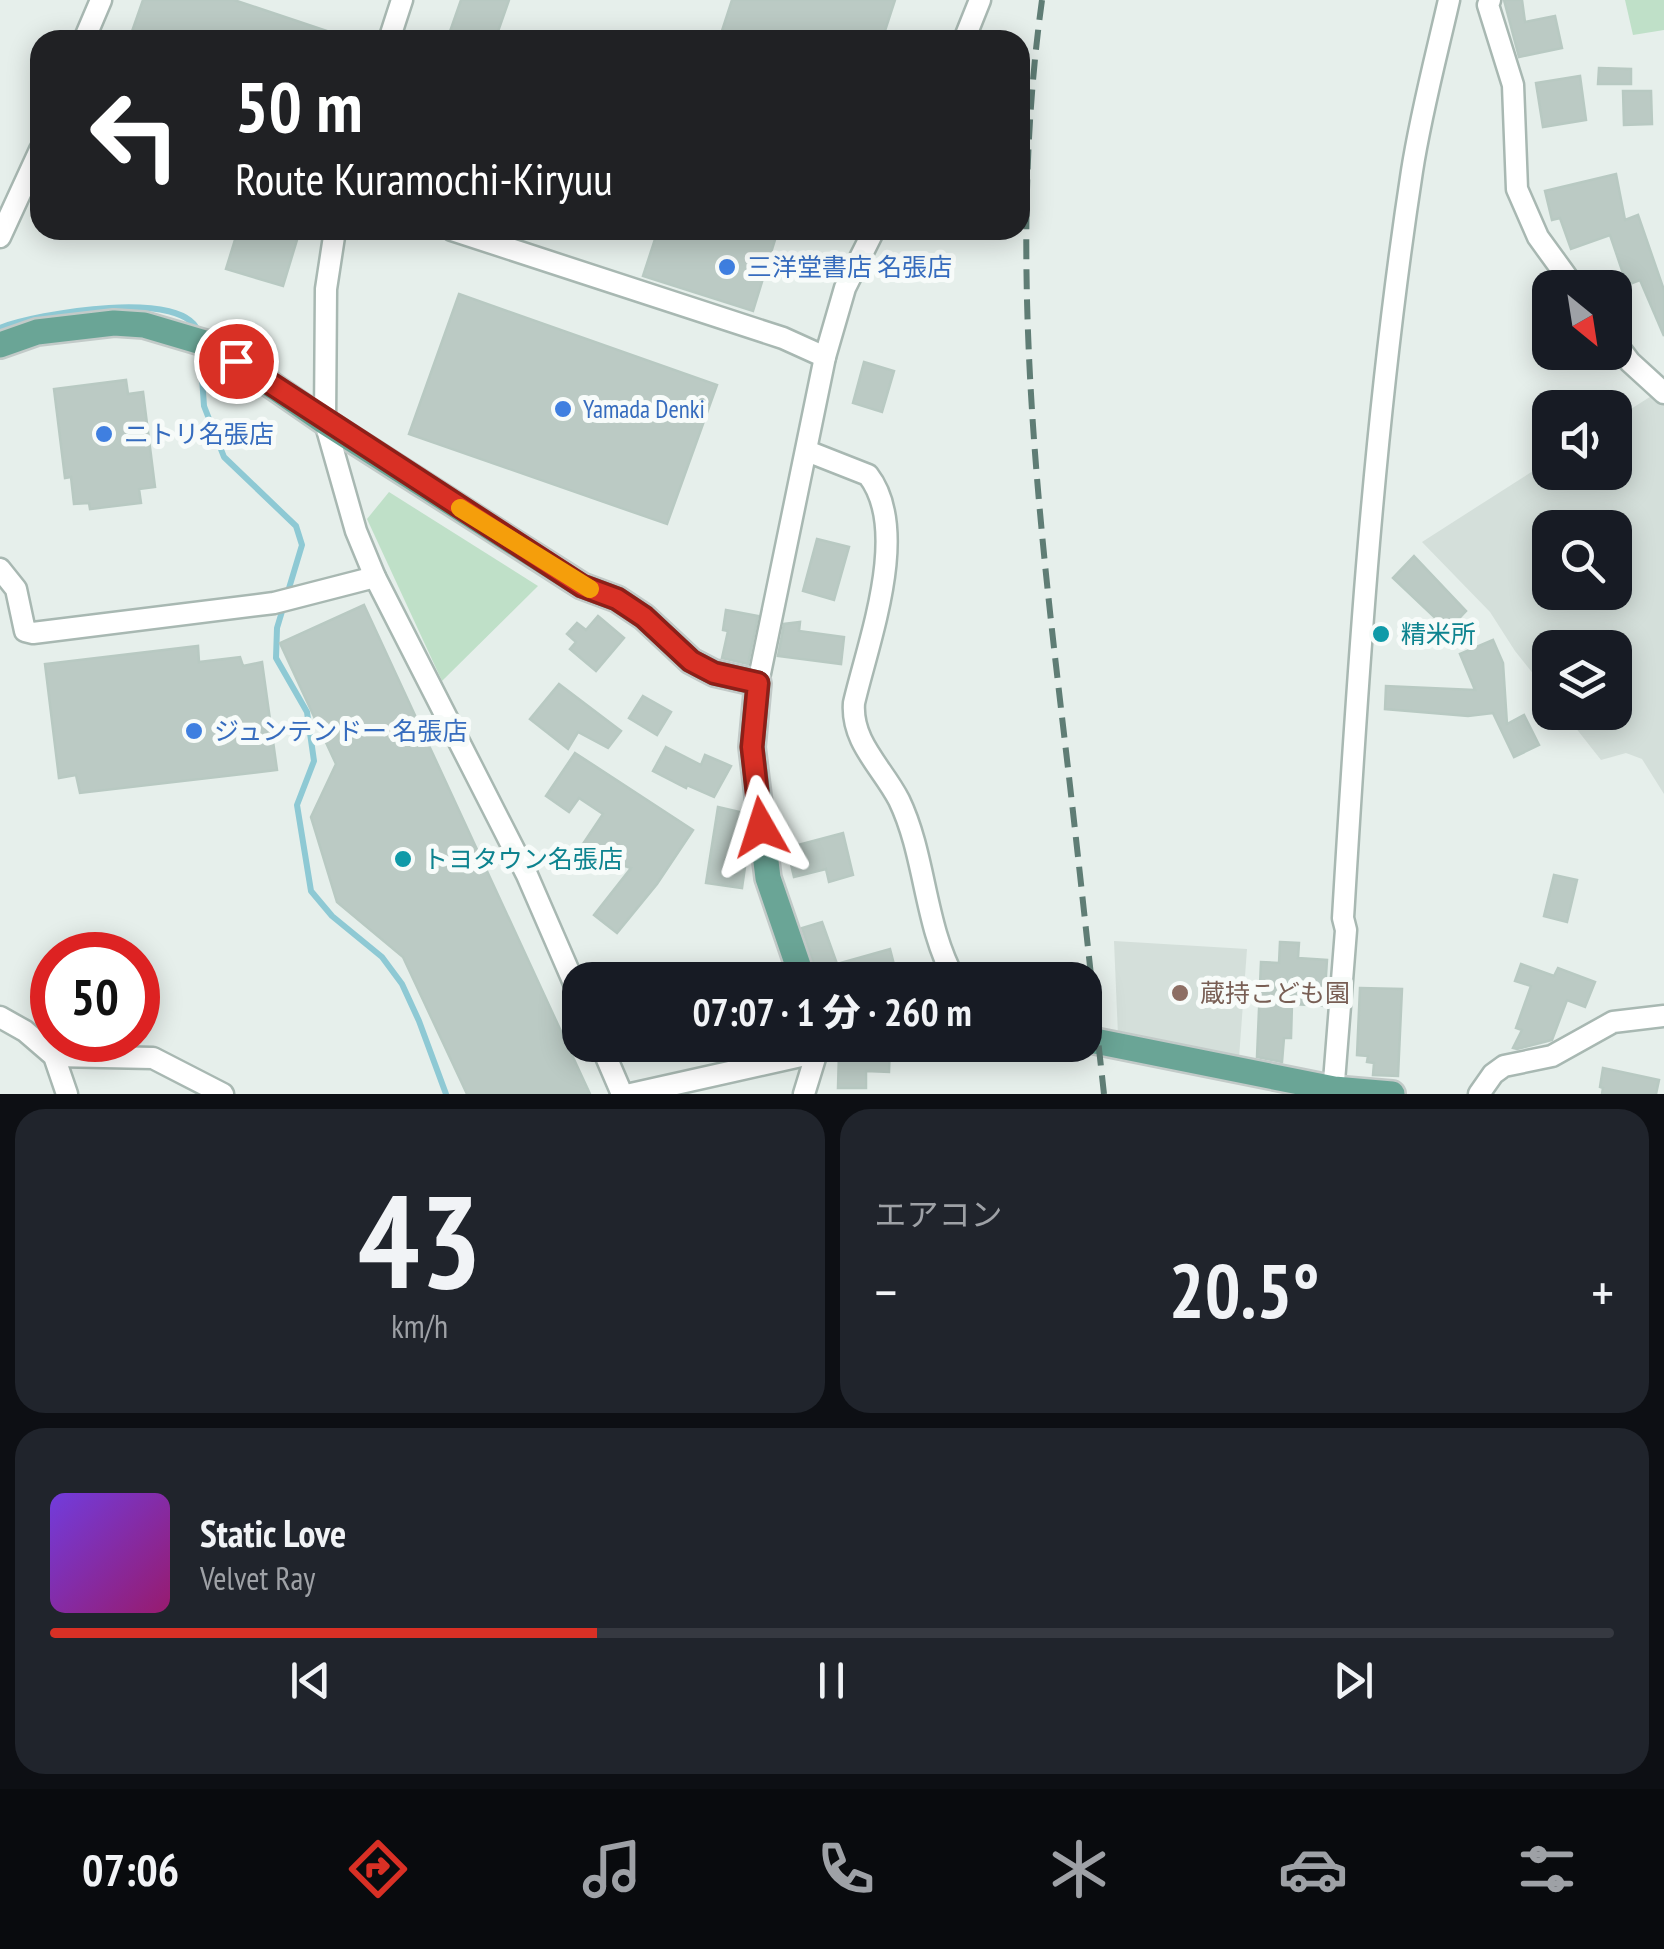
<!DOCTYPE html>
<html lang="ja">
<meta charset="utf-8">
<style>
:root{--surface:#171b24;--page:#20242c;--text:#f1f3f6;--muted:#9ea1a6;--line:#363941;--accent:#d93025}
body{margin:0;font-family:"PT Sans Narrow","Noto Sans JP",sans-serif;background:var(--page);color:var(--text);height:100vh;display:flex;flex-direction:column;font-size:38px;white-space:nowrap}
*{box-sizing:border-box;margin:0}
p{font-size:32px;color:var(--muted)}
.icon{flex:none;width:55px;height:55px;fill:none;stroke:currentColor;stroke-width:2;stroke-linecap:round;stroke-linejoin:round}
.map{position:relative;height:1094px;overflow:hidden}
.drawer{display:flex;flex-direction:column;gap:15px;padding:15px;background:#0d0f14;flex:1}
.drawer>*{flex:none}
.guide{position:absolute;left:30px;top:30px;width:1000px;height:210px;border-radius:30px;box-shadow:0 5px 25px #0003;background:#202124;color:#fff;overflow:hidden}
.needle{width:65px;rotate:150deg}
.controls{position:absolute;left:1532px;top:270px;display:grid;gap:20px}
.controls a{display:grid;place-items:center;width:100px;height:100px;border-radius:20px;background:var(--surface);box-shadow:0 5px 25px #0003;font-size:50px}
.speed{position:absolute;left:30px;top:932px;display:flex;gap:20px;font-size:50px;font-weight:700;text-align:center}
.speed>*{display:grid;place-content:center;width:130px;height:130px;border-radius:50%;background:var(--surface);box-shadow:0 5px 25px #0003;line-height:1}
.speed .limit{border:15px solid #d22;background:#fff;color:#111}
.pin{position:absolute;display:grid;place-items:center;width:85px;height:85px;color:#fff;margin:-42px;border:5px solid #fff;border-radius:50%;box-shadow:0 2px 10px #0007}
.me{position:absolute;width:110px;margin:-55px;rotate:354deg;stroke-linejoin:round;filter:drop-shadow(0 0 8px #0008)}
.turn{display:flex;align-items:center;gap:35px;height:210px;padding:0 40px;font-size:45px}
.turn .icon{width:130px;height:130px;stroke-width:2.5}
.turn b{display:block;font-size:70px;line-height:85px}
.big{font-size:75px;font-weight:800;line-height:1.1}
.drawer .tile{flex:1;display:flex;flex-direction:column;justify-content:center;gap:15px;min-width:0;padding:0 35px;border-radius:30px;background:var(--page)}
.drawer .dial{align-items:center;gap:0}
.dial b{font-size:130px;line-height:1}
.song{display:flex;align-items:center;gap:30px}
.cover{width:120px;height:120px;border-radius:15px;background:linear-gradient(135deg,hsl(260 70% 55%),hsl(320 70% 35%))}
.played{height:10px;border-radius:5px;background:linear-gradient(90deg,var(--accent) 35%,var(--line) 35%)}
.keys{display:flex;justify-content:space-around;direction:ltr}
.heat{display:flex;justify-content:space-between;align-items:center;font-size:55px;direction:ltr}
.drawer .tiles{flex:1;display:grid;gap:15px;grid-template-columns:1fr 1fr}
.tile:last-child{grid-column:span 2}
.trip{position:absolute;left:562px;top:962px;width:540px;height:100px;border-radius:30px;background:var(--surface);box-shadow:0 5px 25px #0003;font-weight:800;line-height:100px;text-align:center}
.menu{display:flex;height:160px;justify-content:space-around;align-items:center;background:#090b0e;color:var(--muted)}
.menu .icon{width:70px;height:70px}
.menu .current{color:var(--accent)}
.menu b{font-size:45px;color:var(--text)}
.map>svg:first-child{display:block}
.built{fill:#d4dfda;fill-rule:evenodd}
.green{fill:#bfe0c8}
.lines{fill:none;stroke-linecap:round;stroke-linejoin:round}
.stream{stroke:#8ec9d4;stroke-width:6}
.building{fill:#bbcac4;stroke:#b8c9c2;stroke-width:2.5}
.minor-casing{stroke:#a8b8b2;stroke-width:25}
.major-casing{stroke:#c2cac8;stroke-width:30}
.minor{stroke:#fff;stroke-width:20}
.major{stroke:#6aa596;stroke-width:25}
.rail{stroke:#5f7d75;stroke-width:6;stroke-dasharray:20 10;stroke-linecap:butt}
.route-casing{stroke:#8d1f18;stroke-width:25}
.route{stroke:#d93025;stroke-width:18}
.slow{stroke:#f59e0b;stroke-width:18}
.shop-dot{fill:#3f7fe0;stroke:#f7fbf9;stroke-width:4}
.culture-dot{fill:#0f9aa8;stroke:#f7fbf9;stroke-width:4}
.education-dot{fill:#8d6e63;stroke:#f7fbf9;stroke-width:4}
.labels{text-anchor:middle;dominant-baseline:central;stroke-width:10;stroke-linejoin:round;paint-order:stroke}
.shop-label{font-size:25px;fill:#366cbe;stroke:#f7fbf9;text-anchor:start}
.culture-label{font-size:25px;fill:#0d838f;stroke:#f7fbf9;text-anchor:start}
.education-label{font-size:25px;fill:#785e54;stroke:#f7fbf9;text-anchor:start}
</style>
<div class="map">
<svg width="1664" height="1094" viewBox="0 0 1664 1094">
<rect width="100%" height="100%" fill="#e6efeb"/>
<!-- built -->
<g class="built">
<path d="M1653,395l11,8v391l-22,-35 -16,-6 -25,7 -37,-47 51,-1v-64h-65v47l-35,-44 -25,-39 -68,-70 128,-82v12h65v-53zM1550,528h65v64h-65z"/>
<polygon points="1114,941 1247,949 1239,1058 1118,1036"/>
</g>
<!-- green -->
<g class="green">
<polygon points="1625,0 1664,0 1664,30 1633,35"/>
<polygon points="389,492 538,586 442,681 367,519"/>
</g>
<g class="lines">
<!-- stream -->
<g class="stream">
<path d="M0,328c34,-14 190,-42 199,7"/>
<polyline points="200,348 204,406 224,457 296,526 302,545 277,628 276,658 307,712 314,761 297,805 311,891 332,916 382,957 402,984 419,1021 446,1094"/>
</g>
</g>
<!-- building -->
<g class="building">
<polygon points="143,0 234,0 345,37 344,40 129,40"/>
<polygon points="461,0 509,0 495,40 447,40"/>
<polygon points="732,0 895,0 882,40 719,40"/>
<polygon points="1504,0 1522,0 1525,22 1555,16 1562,48 1519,57"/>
<polygon points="1599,68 1631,69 1631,84 1598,84"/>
<polygon points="1580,76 1586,120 1543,127 1536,83"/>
<polygon points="1623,91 1651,91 1652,124 1624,125"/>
<polygon points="1616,174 1625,220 1638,215 1664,290 1664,336 1640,280 1627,285 1610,235 1571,249 1560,218 1552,220 1545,191"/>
<polygon points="238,230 300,230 283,286 226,269"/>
<polygon points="658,230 778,230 753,311 643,276"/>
<polygon points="459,294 717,385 667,524 409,434"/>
<polygon points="864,362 894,371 882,412 853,403"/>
<polygon points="126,380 128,394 143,392 155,487 139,489 141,503 90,509 89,503 74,504 71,477 65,478 54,389"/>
<polygon points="817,539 849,547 834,600 803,591"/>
<polygon points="1414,556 1466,611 1448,630 1393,578"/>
<polygon points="364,605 590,1094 467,1094 403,957 337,902 311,817 336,764 280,643"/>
<polygon points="726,610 758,616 748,664 722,658 728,631 723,630"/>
<polygon points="598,616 624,638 596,671 570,649 576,642 567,634 577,623 586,630"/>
<polygon points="800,622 799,631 844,637 841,664 778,656 784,624"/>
<polygon points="1493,640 1503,663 1507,724 1524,715 1539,745 1514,757 1493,713 1468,716 1385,709 1386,686 1475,690 1460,654"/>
<polygon points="198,646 199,662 240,657 243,666 262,662 277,770 80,793 76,775 59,778 45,664"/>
<polygon points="559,684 621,731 608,748 578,732 568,749 530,719"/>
<polygon points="643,696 671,712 657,735 629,718"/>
<polygon points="666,747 701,765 705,755 731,766 714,797 687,785 686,788 653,771"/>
<polygon points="575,753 693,830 657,884 617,933 594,915 631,868 595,856 581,847 603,814 579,798 569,812 546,796"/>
<polygon points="718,807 744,813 746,828 742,841 747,841 748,846 742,888 706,883"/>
<polygon points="843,833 853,875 829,882 826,869 794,877 787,848"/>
<polygon points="1554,875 1577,880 1567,922 1544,916"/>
<polygon points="822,922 837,964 890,949 898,980 819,980 802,928"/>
<polygon points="1280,942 1299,943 1298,958 1327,960 1324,1006 1292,1004 1291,1038 1284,1038 1282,1062 1257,1057 1261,962 1279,963"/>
<polygon points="1521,964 1554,976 1558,968 1595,982 1585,1007 1567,1000 1552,1040 1517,1049 1513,1048 1522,1030 1516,1028 1531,986 1515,981"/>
<polygon points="1360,988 1402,989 1398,1076 1373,1075 1374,1063 1367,1062 1368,1056 1357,1055"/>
<polygon points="874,1045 890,1045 889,1072 866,1071 866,1088 838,1088 839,1052 874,1052"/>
<polygon points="1603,1068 1659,1080 1656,1094 1602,1094 1603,1088 1600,1087"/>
</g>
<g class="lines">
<defs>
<g id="minor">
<polyline points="1490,0 1488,5 1513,85 1517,189 1538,237 1575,288"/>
<polyline points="84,40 101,0"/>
<polyline points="389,40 402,0"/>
<polyline points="964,40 980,0"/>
<polyline points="335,230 326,289 325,422 356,531 375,577 527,875 580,997"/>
<polyline points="452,230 783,338 825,357"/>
<polyline points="0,237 40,150"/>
<polyline points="1615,342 1630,362 1664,393"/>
<path d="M807,451l61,24c43,55 0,167 -14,228 -3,39 28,64 45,97 27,56 25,125 56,180"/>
<polyline points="0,569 16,589 25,631 33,633 274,603 375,577"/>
<polyline points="758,683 825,357 845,288 874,230"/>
<polyline points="0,1017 25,1031 54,1056 67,1094"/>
<polyline points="601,1045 622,1094"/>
<polyline points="54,1056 153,1058 223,1094"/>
<polyline points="631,1094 819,1052"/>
<polyline points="804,1094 819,1045"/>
<path d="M1333,1094l13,-164 -3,-12c15,-249 31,-500 69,-747 9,-58 24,-114 37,-171"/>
<polyline points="1479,1094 1493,1074 1504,1066 1552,1056 1613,1022 1664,1016"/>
</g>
<g id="major">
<polyline points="0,345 37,332 114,323 144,325 215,346 325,422 582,586 617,599 644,617 691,661 714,673 758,683 752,747 768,878 803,980"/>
<polyline points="1085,1039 1334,1089 1392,1094"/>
</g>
</defs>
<!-- minor casing -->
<use href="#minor" class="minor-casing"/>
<!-- major casing -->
<use href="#major" class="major-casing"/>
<!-- minor -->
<use href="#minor" class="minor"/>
<!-- major -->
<use href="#major" class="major"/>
<!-- rail -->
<path class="rail" d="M1042,0c-33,239 -8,479 20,717 15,126 28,251 42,377"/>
</g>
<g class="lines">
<defs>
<polyline id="route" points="236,361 582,586 617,599 644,617 691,661 714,673 758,683 752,747 761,827"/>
</defs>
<!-- route casing -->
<use href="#route" class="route-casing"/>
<!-- route -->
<use href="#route" class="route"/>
<!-- slow -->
<polyline class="slow" points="460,508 590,589"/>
</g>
<!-- markers -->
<g class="shop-dot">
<circle cx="727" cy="267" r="10"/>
<circle cx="563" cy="409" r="10"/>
<circle cx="104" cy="434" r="10"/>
<circle cx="194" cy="731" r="10"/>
</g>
<g class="culture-dot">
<circle cx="1381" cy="634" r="10"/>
<circle cx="403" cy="859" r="10"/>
</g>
<circle class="education-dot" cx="1180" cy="993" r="10"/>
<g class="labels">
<!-- shop labels -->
<g class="shop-label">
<text x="747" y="267">三洋堂書店 名張店</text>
<text x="583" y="409">Yamada Denki</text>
<text x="124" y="434">ニトリ名張店</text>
<text x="214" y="731">ジュンテンドー 名張店</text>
</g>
<!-- culture labels -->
<g class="culture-label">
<text x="1401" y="634">精米所</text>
<text x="423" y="859">トヨタウン名張店</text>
</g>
<!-- education labels -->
<g class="education-label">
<text x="1200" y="993">蔵持こども園</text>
</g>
</g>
</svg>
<div class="controls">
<a><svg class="needle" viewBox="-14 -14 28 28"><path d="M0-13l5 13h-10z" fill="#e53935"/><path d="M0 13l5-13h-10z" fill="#9ea1a6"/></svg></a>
<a><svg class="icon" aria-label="sound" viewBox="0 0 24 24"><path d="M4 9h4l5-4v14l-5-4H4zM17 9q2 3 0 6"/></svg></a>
<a><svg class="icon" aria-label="search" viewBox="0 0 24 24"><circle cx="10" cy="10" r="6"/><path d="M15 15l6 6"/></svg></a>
<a><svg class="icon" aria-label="layers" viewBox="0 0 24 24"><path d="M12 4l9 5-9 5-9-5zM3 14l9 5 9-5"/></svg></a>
</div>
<div class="speed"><div class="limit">50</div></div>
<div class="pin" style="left:236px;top:361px;background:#d93025"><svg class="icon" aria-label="arrive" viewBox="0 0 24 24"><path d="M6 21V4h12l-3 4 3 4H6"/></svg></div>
<svg class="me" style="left:761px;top:827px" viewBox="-20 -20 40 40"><path d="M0-17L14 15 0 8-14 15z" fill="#d93025" stroke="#fff" stroke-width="4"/></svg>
<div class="trip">07:07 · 1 分 · 260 m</div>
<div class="guide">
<div class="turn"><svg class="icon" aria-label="left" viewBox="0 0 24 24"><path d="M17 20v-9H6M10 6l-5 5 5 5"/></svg><div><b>50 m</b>Route Kuramochi-Kiryuu</div></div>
</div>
</div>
<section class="drawer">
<div class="tiles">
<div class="tile dial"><b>43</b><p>km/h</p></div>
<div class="tile"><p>エアコン</p>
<div class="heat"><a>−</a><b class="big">20.5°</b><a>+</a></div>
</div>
<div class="tile">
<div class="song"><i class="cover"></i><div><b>Static Love</b><p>Velvet Ray</p></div></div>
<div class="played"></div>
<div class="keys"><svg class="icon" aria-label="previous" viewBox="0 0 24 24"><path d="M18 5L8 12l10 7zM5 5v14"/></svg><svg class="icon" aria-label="pause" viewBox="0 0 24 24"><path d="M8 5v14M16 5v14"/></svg><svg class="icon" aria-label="next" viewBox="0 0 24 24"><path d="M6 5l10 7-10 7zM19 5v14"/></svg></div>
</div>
</div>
</section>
<nav class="menu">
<b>07:06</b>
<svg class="icon current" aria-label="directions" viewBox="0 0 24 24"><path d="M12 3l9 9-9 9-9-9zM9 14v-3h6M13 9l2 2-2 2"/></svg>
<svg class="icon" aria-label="music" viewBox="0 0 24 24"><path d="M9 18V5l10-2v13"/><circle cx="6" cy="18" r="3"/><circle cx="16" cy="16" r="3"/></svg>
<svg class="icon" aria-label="phone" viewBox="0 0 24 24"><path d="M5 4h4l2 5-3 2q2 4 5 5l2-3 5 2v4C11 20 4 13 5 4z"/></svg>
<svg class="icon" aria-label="climate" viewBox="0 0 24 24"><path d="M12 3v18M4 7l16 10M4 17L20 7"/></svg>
<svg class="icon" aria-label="car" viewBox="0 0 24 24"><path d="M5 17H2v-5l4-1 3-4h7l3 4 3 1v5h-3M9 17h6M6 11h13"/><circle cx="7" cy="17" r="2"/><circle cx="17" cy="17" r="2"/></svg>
<svg class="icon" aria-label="filters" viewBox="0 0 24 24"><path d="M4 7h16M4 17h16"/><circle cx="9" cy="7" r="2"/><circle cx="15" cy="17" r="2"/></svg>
</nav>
